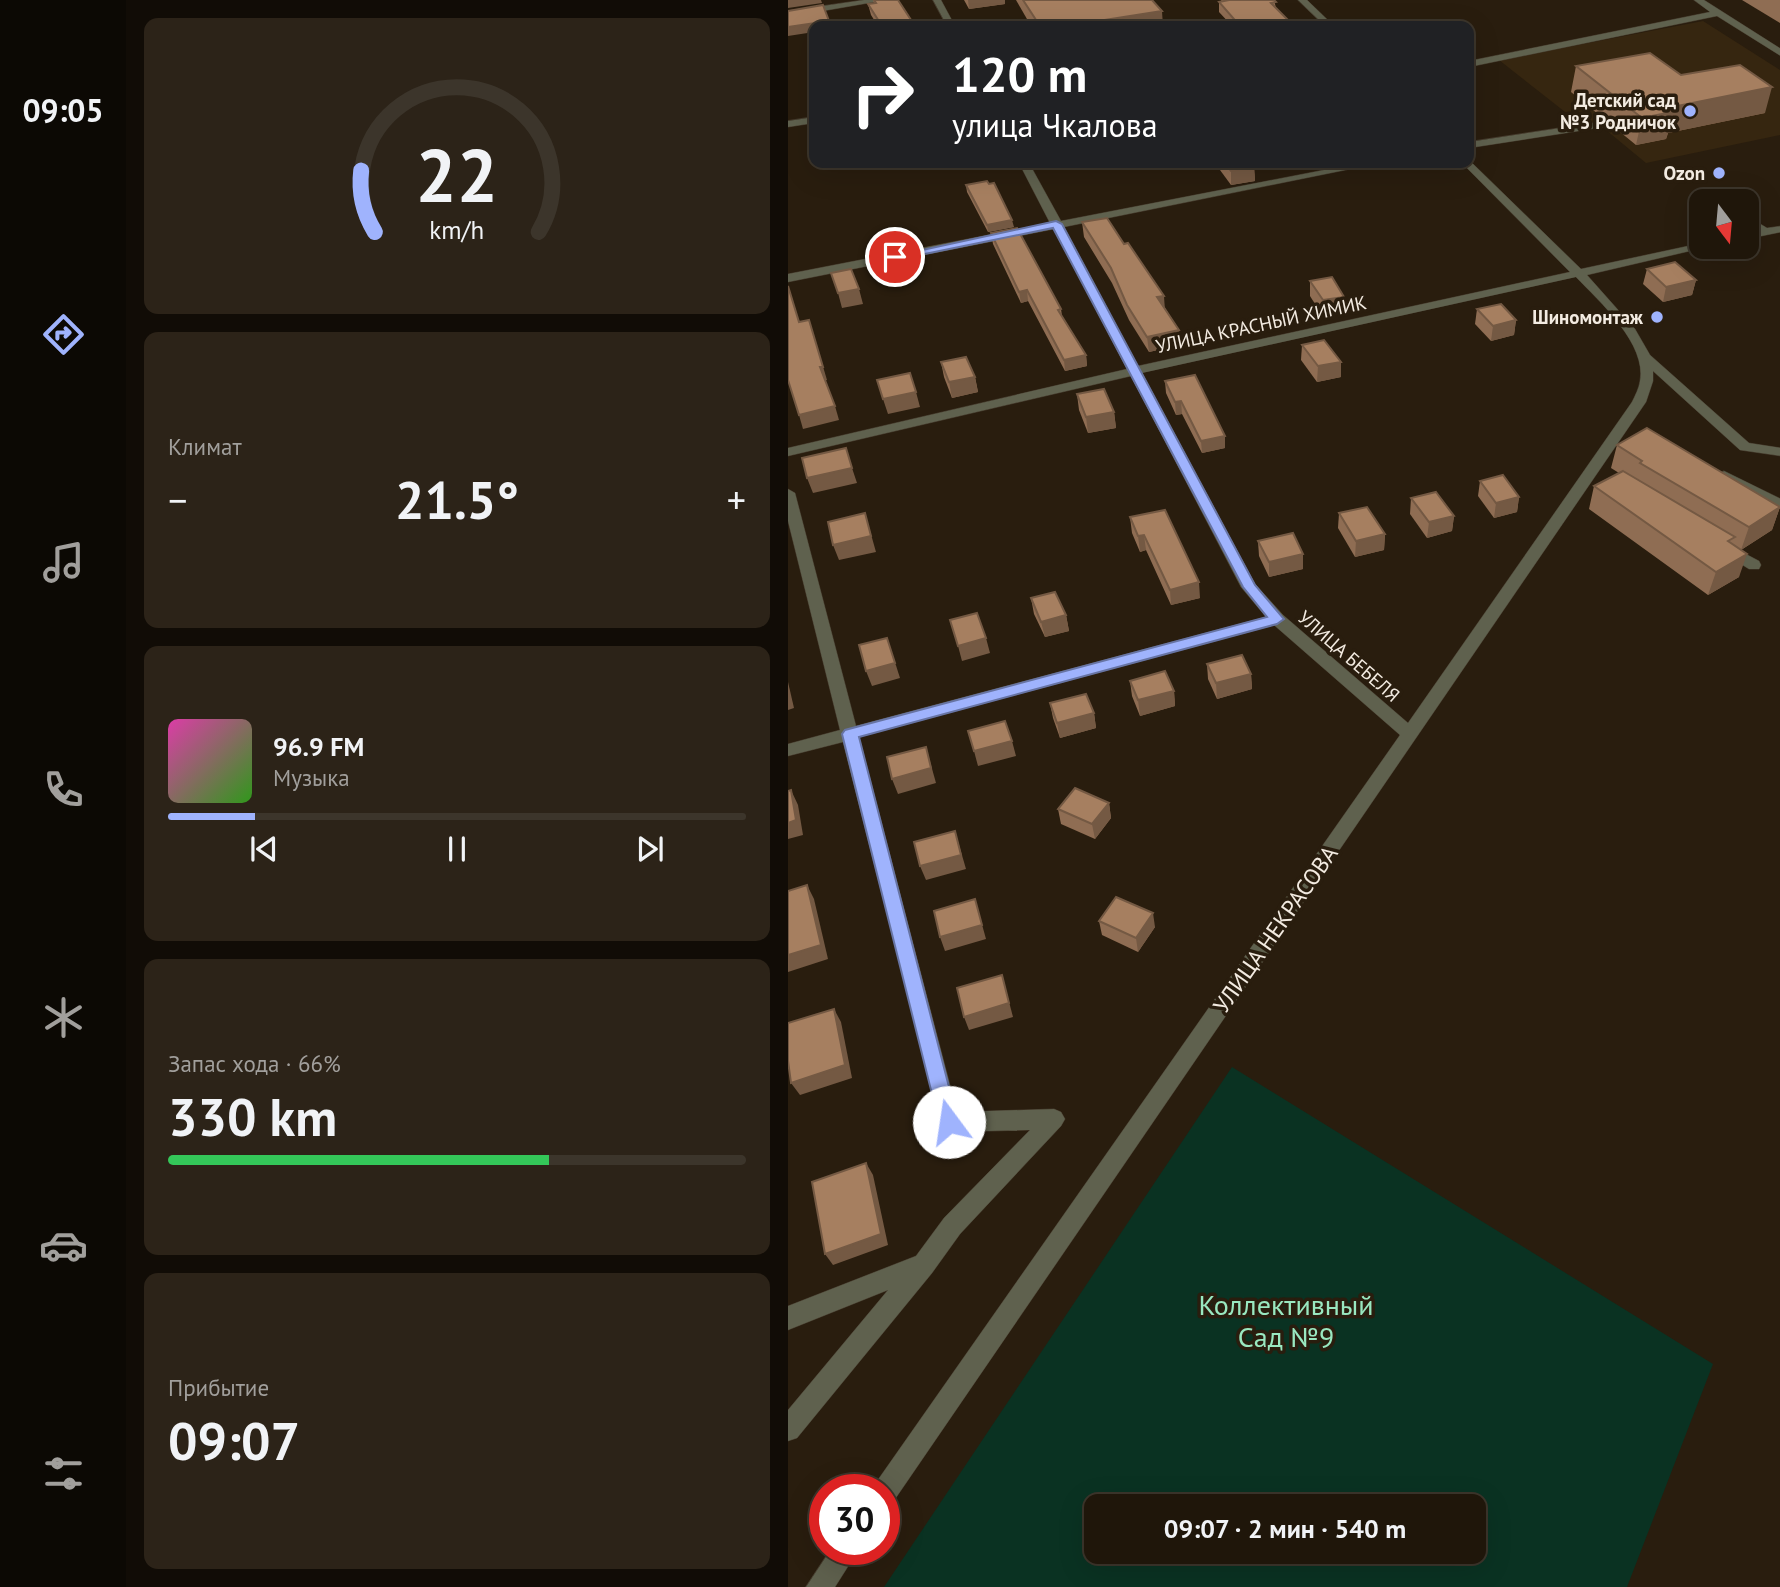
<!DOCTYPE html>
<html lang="ru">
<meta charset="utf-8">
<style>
:root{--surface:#1f160a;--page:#2c2318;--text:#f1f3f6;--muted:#a19f9c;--line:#3c352b;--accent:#9fb3fd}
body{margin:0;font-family:"PT Sans",sans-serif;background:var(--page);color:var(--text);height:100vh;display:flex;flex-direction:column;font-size:26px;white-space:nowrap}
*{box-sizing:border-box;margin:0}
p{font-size:23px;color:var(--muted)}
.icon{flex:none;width:38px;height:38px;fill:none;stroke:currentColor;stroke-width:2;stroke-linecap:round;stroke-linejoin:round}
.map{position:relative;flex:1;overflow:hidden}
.drawer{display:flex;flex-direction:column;gap:18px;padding:18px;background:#110c06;width:662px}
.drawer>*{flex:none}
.top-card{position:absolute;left:21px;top:21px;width:665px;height:147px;border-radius:14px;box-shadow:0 7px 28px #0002,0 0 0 2px var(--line);background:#202124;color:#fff;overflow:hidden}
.needle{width:46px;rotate:164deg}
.tools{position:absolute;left:901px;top:189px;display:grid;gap:14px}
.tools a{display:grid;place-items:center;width:70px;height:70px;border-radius:14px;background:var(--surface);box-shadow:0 7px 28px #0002,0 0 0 2px var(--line);font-size:35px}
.speed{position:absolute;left:21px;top:1474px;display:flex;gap:14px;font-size:35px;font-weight:700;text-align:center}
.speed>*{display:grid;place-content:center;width:91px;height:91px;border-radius:50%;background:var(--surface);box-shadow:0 7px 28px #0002,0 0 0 2px var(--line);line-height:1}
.speed .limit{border:10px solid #d22;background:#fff;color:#111}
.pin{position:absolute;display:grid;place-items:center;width:60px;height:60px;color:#fff;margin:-30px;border:4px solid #fff;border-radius:50%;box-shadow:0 2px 7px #0007}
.me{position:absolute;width:77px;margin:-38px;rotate:346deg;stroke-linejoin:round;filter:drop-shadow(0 0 5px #0008)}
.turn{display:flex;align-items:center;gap:24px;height:147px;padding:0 28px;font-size:32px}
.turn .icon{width:91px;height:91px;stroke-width:2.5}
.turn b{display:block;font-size:49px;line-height:60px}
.big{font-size:52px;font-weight:700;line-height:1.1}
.drawer .widget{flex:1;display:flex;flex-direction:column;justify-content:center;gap:10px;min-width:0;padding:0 24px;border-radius:14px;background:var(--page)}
.drawer .dial{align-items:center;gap:0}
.dial svg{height:182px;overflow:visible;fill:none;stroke:var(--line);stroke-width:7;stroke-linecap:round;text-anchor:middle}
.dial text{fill:var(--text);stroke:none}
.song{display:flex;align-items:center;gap:21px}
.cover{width:84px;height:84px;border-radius:10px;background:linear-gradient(135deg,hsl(320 70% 55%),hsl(110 70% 35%))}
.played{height:7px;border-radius:4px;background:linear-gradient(90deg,var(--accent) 15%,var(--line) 15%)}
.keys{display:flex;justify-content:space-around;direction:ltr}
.heat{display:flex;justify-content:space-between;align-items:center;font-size:38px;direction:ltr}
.charge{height:10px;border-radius:5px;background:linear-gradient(90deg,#34c759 66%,var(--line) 0)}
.trip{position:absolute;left:296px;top:1494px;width:402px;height:70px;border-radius:14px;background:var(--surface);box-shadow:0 7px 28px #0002,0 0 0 2px var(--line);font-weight:700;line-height:70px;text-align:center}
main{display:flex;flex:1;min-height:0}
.dock{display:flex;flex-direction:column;width:126px;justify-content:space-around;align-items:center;background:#0c0904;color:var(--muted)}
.dock .icon{width:49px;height:49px}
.dock .on{color:var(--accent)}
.dock b{font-size:32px;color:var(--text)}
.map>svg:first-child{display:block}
.built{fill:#362610}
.green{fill:#0a3222;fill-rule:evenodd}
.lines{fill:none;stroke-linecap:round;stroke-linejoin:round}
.minor-casing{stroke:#453a2c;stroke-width:1}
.minor{fill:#5f614e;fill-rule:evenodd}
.wall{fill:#8f6d53}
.shaded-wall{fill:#745943}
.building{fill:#a67f60;stroke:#745943;stroke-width:2}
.route{fill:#9fb3fd;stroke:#6774a4;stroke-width:2}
.poi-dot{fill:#9fb3fd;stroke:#291d0e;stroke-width:2.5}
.labels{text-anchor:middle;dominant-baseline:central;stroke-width:7;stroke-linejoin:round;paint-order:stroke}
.far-poi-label{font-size:19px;font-weight:bold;fill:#f3ebe1;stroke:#291d0e;text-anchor:end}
.far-street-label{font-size:19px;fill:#f3ebe1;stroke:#291d0e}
.street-label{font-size:23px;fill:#f3ebe1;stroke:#291d0e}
.near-park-label{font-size:28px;fill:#99e8c0;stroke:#291d0e}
</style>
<main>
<nav class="dock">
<b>09:05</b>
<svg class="icon on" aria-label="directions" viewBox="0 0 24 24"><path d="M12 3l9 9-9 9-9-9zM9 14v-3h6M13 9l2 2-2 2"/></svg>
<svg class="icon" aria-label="music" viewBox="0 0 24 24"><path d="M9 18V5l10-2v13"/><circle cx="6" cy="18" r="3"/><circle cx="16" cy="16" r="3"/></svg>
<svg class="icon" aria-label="phone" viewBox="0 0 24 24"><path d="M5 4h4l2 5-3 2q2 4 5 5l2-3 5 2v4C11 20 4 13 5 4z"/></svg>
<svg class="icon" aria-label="climate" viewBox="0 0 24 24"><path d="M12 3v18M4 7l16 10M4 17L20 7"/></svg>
<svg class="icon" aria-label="car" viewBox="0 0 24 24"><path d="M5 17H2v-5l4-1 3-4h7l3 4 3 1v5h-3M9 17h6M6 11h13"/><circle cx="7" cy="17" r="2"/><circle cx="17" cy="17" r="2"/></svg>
<svg class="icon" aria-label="filters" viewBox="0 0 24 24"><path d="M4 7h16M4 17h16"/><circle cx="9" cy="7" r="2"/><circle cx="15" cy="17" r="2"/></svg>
</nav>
<section class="drawer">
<div class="widget dial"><svg viewBox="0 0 100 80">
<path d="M14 69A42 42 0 1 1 86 69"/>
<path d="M14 69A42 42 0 0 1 8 42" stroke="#9fb3fd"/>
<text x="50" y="56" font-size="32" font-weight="700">22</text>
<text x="50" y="72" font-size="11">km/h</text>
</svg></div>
<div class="widget"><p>Климат</p>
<div class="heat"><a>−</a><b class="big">21.5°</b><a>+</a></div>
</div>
<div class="widget">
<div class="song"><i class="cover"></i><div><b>96.9 FM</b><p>Музыка</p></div></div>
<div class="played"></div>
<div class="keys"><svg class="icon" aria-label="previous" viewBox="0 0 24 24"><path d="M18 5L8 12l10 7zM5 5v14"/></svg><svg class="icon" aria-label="pause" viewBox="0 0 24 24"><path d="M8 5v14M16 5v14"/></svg><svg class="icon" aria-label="next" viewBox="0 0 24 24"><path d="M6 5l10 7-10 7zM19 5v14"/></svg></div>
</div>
<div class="widget"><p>Запас хода · 66%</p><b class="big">330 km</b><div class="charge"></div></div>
<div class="widget"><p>Прибытие</p><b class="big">09:07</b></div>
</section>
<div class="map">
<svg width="993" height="1587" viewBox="0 0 993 1587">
<rect width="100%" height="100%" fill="#291d0e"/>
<!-- built -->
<polygon class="built" points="915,21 992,70 992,135 858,163 812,125 795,126 711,60"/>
<!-- green -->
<path class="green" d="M444,1067l481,297 -86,223h-743zM308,1507h378v45h-378z"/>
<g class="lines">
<defs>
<g id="minor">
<polygon points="76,0 98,0 0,17 0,11"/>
<polygon points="145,0 153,0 167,26 159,26"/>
<polygon points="510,0 519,0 546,26 537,26"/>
<polygon points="906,0 916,0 993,49 993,56 929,16 681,67 681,61 922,12"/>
<polygon points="26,117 26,123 0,127 0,121"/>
<polygon points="812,122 817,125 816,127 681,148 681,142"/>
<path d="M681,160l112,109 121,-26v4h5l-120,28 48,54 15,26 99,88 32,5v8l-41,-6 -87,-79v10l-7,21 -753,1100 -9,3v-16h-11l2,-5 525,-749 -126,-110 -415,112 98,375 97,-3 7,3 4,7 -4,7 -101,108 -28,39 -135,165 -9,3v-31l100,-120 -100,40v-24l128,-50 28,-38 86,-88 -81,2 -7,-3 -99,-387 -55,14v-12l52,-14 -52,-209v-32l7,4 61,233 410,-109 -25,-30 -110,-211 -343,80v-8l339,-79 -73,-140 -266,53v-8l262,-51 -31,-60h10l32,58 299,-58h20l-316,64 74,139 432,-94 -108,-109h7zM788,277c24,25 71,67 64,104 -1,7 -5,15 -8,21l-224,321 -125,-108 -28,-31 -113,-211z"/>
<polygon points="918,190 926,190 941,201 928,201 918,194"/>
<polygon points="959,216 979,228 993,226 993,232 959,239 959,233 968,231 959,224"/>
<polygon points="936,471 993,499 993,509 931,478 929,475"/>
<polygon points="937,543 971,561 973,565 971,569 961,569 932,551 930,548"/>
<polygon points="43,1549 71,1549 47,1587 18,1587"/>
</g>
</defs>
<!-- minor casing -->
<use href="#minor" class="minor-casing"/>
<!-- minor -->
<use href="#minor" class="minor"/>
</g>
<!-- wall -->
<g class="wall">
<polygon points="85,0 110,0 127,26 90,26 83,15 80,4 86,3"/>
<polygon points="176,0 217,0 217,4 181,9"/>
<polygon points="228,0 364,0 375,26 243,26"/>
<polygon points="433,0 486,0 488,8 502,26 444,26 431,12 431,2 434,2"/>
<polygon points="954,0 992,0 992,23"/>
<polygon points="788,66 893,75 977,113 880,133 878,139 848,145 783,92"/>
<polygon points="432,163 464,163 466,166 467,181 443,185 432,170"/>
<polygon points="178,185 226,227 200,232 179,192"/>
<polygon points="294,222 377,308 391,330 392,345 361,352 341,320 324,283 296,237"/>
<polygon points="203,233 273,309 274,316 298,355 299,366 277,371 240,301 233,303 205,244"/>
<polygon points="859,269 908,280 904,295 875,302 855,284"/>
<polygon points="522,281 556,312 534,315 522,296"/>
<polygon points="689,309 728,320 726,335 703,341 687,324"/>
<polygon points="514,345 553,377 529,382 513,360"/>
<polygon points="153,362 187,377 190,392 164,398 156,377"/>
<polygon points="377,381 437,448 414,453 394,414 388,415 378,393"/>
<polygon points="289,394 326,412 328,428 300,433 291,410"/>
<polygon points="829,445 992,507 984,530 953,550 951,577 920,595 801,509 806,486 831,473 823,468"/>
<polygon points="692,481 731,497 729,512 706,518 690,496"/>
<polygon points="623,498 666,516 664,531 639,538 622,514"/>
<polygon points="551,513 597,534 596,550 567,557 550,528"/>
<polygon points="342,517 412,598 383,605 358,550 352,552 344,533"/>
<polygon points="470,541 515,569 481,577 471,556"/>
<polygon points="243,598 278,615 281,631 257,637 246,614"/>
<polygon points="419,664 463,674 464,689 429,699 420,679"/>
<polygon points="342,681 386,691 387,706 352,716 344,696"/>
<polygon points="262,703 306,713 308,728 272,738 265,718"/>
<polygon points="321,803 323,818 307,839 273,824 270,809"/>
<polygon points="311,921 367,927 350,952 314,935"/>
</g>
<!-- shaded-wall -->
<g class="shaded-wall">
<polygon points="0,0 33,0 34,3 0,8"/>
<polygon points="180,0 217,0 217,4 181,9"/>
<polygon points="374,11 375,26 285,26 285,25"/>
<polygon points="41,21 43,26 26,26 26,32 0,36 0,27"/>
<polygon points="502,22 502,26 476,26"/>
<polygon points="984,87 977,113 880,133 878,139 848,145 854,118 879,108"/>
<polygon points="466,166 467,181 443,185 443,171"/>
<polygon points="224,220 226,227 200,232 199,225"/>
<polygon points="908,280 904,295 875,302 878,287"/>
<polygon points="71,289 75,304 54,308 50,293"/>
<polygon points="239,290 240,301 233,303 231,292"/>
<polygon points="376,296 377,311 369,297"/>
<polygon points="556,297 556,312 534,315 535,300"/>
<polygon points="728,320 726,335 703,341 705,326"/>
<polygon points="391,330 392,345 361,352 359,337"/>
<polygon points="25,333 39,380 36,381 32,367"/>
<polygon points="298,355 299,366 277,371 276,360"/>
<polygon points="553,362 553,377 529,382 530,366"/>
<polygon points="187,377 190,392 164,398 161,382"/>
<polygon points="128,392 132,407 100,414 95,399"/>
<polygon points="393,401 394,414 388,415 387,402"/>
<polygon points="47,406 51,420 15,429 11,415"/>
<polygon points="326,412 328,428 300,433 298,417"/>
<polygon points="437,436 437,448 414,453 413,441"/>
<polygon points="64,468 69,483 25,493 19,478"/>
<polygon points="731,497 729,512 706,518 708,503"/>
<polygon points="992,507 984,530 953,550 961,527"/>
<polygon points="77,513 88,552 51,560 45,545"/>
<polygon points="666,516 664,531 639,538 641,522"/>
<polygon points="597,534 596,550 567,557 568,541"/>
<polygon points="356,535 358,550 352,552 350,536"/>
<polygon points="515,554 515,569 481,577 481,562"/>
<polygon points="959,554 951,577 920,595 928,572"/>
<polygon points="411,582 412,598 383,605 382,590"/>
<polygon points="278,615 281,631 257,637 253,622"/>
<polygon points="198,638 202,653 174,661 170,646"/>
<polygon points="104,653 112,678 84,686 78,671"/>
<polygon points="463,674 464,689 429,699 428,683"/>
<polygon points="0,682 6,708 0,710"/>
<polygon points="386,691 387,706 352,716 350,700"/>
<polygon points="306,713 308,728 272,738 269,723"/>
<polygon points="224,741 228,756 190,766 186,751"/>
<polygon points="138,747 148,783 110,794 104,779"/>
<polygon points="3,790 10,805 15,835 0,839 0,823"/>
<polygon points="321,803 323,818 307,839 304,824"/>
<polygon points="167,831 178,869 138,880 132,866"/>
<polygon points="19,885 26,899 40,959 0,972 0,955"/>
<polygon points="187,899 198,939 157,951 152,937"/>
<polygon points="365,913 367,927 350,952 348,938"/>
<polygon points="214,975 225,1017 181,1030 176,1017"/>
<polygon points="46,1009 53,1022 64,1078 12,1095 3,1083"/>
<polygon points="78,1163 85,1175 100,1245 45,1265 37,1254"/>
</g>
<!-- building -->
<g class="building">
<polygon points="86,0 110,0 127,26 94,26 80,4 88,3"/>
<polygon points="235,0 364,0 374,11 285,25 286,26 252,26"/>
<polygon points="441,0 486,0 488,2 483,3 502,22 476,26 452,26 431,2"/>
<polygon points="35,5 41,21 0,27 0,11"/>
<polygon points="862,53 893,75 952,65 984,87 879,108 884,112 854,118 788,66"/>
<polygon points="437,163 464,163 466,166 443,171"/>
<polygon points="199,181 201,184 206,183 224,220 199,225 178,185"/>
<polygon points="319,218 336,244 340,243 376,296 369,297 391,330 359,337 339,305 323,268 294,222"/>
<polygon points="229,228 273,309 270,310 298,355 276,360 239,290 231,292 203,233"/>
<polygon points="887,262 908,280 878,287 859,269"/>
<polygon points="63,269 71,289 50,293 43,273"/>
<polygon points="544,277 556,297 535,300 522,281"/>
<polygon points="0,286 11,322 21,320 35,367 32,367 47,406 11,415 0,380"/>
<polygon points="713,304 728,320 705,326 689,309"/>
<polygon points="536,340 553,362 530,366 514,345"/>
<polygon points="178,357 187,377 161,382 153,362"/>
<polygon points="122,373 128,392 95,399 89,380"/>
<polygon points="407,375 437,436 413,441 393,401 387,402 377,381"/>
<polygon points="316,389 326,412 298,417 289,394"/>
<polygon points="859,428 992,507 961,527 852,463 854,461 829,445"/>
<polygon points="58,448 64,468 19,478 14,458"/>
<polygon points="835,471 947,537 940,541 959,554 928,572 806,486"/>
<polygon points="715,475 731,497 708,503 692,481"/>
<polygon points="648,492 666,516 641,522 623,498"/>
<polygon points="579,507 597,534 568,541 551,513"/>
<polygon points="377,510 411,582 382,590 356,535 350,536 342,517"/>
<polygon points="77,513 83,536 45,545 40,522"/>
<polygon points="505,533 515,554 481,562 470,541"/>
<polygon points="267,592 278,615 253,622 243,598"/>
<polygon points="189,613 198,638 170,646 162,620"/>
<polygon points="99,638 107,663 78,671 71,645"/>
<polygon points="454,655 463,674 428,683 419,664"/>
<polygon points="377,671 386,691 350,700 342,681"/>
<polygon points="298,694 306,713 269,723 262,703"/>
<polygon points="217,721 224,741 186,751 180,731"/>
<polygon points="138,747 143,768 104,779 99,757"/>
<polygon points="287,788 321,803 304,824 270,809"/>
<polygon points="3,790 8,820 0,823 0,791"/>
<polygon points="167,831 173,855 132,866 126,842"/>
<polygon points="19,885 33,945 0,955 0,891"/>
<polygon points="328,897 365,913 348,938 311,921"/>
<polygon points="187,899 194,925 152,937 146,911"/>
<polygon points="214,975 221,1003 176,1017 169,988"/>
<polygon points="46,1009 57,1065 3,1083 0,1061 0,1023"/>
<polygon points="78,1163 93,1234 37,1254 24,1182"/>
</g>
<!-- route -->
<polygon class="route" points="268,221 274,224 467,585 496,619 489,624 71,737 170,1122 167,1128 161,1131 154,1128 151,1122 54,734 57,730 479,617 455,587 265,228 107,260 102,257"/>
<!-- markers -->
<g class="poi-dot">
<circle cx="902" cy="111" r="7"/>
<circle cx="931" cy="173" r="7"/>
<circle cx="869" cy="317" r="7"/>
</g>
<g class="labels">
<!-- far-poi labels -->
<g class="far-poi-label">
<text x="888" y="100">Детский сад<tspan x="888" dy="22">№3 Родничок</tspan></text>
<text x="917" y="173">Ozon</text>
<text x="855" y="317">Шиномонтаж</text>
</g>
<!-- far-street labels -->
<g class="far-street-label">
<text transform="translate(473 324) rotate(-12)">УЛИЦА КРАСНЫЙ ХИМИК</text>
<text transform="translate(561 656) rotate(41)">УЛИЦА БЕБЕЛЯ</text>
</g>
<!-- street labels -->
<g class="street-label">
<text transform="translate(487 929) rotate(-55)">УЛИЦА НЕКРАСОВА</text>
</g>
<!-- near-park labels -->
<g class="near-park-label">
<text x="498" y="1304">Коллективный<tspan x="498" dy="32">Сад №9</tspan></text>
</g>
</g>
</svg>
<div class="tools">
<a><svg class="needle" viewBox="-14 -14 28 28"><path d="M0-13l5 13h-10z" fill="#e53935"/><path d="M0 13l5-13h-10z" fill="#a19f9c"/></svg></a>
</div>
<div class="speed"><div class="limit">30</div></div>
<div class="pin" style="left:107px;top:257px;background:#d93025"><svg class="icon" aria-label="arrive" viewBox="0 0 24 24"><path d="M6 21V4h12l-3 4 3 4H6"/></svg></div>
<svg class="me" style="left:161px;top:1122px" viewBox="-20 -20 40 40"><circle r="19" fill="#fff"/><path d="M0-13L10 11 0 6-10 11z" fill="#9fb3fd"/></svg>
<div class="trip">09:07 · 2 мин · 540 m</div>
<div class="top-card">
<div class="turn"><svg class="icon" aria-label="right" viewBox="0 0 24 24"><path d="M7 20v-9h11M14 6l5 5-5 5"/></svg><div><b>120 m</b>улица Чкалова</div></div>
</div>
</div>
</main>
